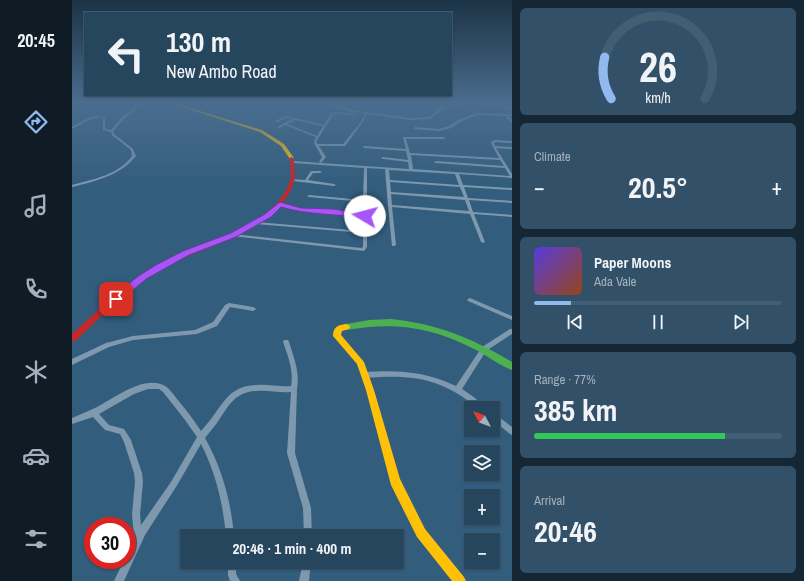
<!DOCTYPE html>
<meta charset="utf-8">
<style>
:root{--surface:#26465e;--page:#325067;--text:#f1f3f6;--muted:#a4b1bc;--line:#425e73;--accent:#90b9f0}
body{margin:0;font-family:"Archivo Narrow",sans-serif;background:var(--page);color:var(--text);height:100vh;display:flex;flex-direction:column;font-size:15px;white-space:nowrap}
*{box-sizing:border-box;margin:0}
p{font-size:13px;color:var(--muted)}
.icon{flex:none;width:22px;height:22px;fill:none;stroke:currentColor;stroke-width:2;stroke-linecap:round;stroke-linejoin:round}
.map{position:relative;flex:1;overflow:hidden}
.sheet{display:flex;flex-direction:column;gap:8px;padding:8px;background:#152634;width:292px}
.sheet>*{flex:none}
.banner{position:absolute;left:12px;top:12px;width:368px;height:84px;border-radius:0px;box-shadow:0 1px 3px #0004,0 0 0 1px var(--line);background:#26465e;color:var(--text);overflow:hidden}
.needle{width:26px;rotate:311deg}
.tools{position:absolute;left:392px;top:401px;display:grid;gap:8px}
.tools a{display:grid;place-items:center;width:36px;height:36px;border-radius:0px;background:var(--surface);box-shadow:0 1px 3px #0004,0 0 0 1px var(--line);font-size:20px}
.speed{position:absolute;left:12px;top:517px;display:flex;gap:8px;font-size:20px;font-weight:700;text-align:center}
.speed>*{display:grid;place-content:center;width:52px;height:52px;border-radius:50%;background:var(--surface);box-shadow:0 1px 3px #0004,0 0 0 1px var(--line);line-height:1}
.speed .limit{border:6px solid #d22;background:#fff;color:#111}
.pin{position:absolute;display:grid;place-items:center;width:34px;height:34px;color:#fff;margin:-17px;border-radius:8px;box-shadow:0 2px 6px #0006}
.me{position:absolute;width:44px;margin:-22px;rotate:278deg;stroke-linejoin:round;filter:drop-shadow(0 0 3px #0008)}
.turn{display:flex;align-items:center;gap:14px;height:84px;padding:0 16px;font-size:18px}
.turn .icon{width:52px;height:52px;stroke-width:2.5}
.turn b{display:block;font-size:28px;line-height:34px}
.big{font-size:30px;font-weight:700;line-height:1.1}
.sheet .widget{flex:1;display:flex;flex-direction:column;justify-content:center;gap:6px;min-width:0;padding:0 14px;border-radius:6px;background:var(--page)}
.sheet .dial{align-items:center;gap:0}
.dial svg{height:104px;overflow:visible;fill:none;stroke:var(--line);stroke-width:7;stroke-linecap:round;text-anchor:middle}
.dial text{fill:var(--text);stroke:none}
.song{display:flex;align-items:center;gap:12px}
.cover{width:48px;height:48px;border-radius:6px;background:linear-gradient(135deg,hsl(250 70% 55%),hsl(20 70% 35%))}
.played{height:4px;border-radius:2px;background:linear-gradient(90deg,var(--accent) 15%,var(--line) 15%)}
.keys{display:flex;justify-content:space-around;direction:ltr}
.heat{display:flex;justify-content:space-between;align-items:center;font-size:22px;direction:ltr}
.charge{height:6px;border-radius:3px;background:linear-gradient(90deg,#34c759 77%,var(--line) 0)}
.trip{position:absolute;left:108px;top:529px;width:224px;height:40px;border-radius:0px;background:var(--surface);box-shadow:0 1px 3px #0004,0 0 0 1px var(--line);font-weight:700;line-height:40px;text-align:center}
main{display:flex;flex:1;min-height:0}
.menu{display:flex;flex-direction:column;width:72px;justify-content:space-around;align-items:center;background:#0f1c26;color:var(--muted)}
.menu .icon{width:28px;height:28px}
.menu .active{color:var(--accent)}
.menu b{font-size:18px;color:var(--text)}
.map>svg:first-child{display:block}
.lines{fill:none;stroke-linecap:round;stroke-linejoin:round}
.street{fill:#7e99ae;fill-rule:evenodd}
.fast{fill:#4caf50;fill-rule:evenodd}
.slow{fill:#ffc107;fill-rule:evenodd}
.jam{fill:#c62828;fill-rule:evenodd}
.route{fill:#a855f7;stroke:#6d37a1}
</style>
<main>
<nav class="menu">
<b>20:45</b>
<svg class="icon active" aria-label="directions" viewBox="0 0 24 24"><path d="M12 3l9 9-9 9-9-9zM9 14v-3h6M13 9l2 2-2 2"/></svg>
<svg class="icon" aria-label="music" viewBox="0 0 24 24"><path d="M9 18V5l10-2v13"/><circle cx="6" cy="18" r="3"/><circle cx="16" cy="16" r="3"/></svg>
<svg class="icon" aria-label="phone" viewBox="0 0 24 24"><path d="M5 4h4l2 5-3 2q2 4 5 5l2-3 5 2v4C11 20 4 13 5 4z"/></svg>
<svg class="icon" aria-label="climate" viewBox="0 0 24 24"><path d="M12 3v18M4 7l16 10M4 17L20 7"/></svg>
<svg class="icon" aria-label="car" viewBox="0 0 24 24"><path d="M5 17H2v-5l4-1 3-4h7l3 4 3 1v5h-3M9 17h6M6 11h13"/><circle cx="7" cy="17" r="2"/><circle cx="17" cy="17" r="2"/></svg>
<svg class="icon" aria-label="filters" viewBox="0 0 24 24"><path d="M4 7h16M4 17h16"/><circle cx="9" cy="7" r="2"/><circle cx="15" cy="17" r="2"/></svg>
</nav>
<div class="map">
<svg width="440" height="581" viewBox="0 0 440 581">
<rect width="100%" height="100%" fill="#335d7d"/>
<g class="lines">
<!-- street -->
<g class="street">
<path d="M70,103h3l-19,14 -13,14 1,3 19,15 3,7c-16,20 -41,25 -64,31v-2c22,-6 46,-10 60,-29l-1,-6 -19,-15 -1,-3 -8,-2v-12c-12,-2 -21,6 -31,11v-2c10,-6 21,-14 33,-9v11l6,1 13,-15z"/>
<path d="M254,103h5l21,7 58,8 19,-1 13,-11 20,-3h8l-26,5 -14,11 -20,1 -43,-6 -4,8 -18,24h-26l7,11 -5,6 88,6 -1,-7 -25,-3 -2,-1 2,-1 25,3 -2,-9 -42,-3 -1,-1 1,-1 42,3 -3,-11 1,-1h40l1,1 -1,1h-38l4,14 89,5 -6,-11 -2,-5 4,-2 17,1v2l-16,-1 -2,1 1,3 17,1v2l-16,-1 16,26v4l-53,-4 4,11 49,3v2l-48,-3 4,11 44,3v2l-43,-3 4,12 39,3v2l-38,-3 11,28 -2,1 -2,-1 -11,-28 -78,-7 4,38 -2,1h-2l-4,-40 -3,-37 -18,-1v79l-3,4 -132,-15 -1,-1 2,-1 128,14 2,-1v-14l-107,-9 -2,-1 2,-1 107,9v-14l-63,-6 -12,-3 -11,-4 2,-1 11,3 21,4 52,5v-13l-54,-5 -2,-1 2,-1 54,5 1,-32 -71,-5 -1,-1 2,-1 27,2 -2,-1 3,-5 -7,-12 -1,-3 2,-5 -31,-12 -6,3 -2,-1 15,-8 -6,-1 -9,4 -2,-1 11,-5 38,9 7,-12 5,-1 19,1 -1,2 -18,-1 -3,1 -17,27 2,2h25l18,-22 4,-9 -14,-1zM223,120l28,6 -6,10 -30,-12zM339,155l89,5 4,6 -68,-5 -2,1 2,1 69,5 5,8 -97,-7zM317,170l66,4 4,11 -69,-5zM318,182l70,5 4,10 -73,-5zM319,194l74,6 4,11 -77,-6z"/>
<polygon points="411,103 414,103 417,105 426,104 440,108 440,110 426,106 416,107"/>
<polygon points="405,113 440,114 440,116 436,116 440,120 440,123 433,116 405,115 390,121 379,128 367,131 343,129 342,128 343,127 367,129 377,126 388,119"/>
<polygon points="239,171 248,171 250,172 248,173 241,173 236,180 262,184 264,185 262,186 221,181 219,180 221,179 233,180"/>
<polygon points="398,298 440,316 440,320 396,301 395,300 396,299"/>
<polygon points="157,303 181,307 183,308 184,309 183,310 181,311 158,307 145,326 125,334 61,340 37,347 0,365 0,359 34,343 61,336 123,330 141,322 153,305"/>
<path d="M438,329h2v5l-26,17 -24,38 9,6 14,11 1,2c-2,0 -6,1 -9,0 -3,-2 -7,-6 -10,-8 -8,-6 -17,-11 -27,-15 -24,-10 -50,-9 -76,-7l-2,-1 -1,-2 1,-2 2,-1c36,-2 59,-1 92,14l26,-39z"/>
<path d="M212,340h4l1,2c5,16 11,30 8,47l-2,64 16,55 1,28h-8l-1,-28 -16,-55 4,-61c-12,1 -23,-2 -35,-1 -22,1 -28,16 -39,32 -4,5 -8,10 -12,15 17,30 26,63 29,98h-8c-3,-32 -10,-63 -25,-92l-25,43 -31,48 -21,46h-10l10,-21h3v-7l7,-15 -2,-24 3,-32 -1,-9 -10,-31 -4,-8 -15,-4 -12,-13 -21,7v-6c9,-4 17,-7 25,-11 17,-9 48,-33 68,-21 5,3 9,9 12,13 9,11 17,21 24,32 3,-4 7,-8 10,-12 14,-18 19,-33 46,-34 11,-1 23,2 34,1 3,-15 -3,-30 -8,-44zM76,389h11l4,3 22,28 12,17 -26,45 -30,43 -1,-11 3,-32 -1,-9 -11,-33 -7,-11 -15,-4 -10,-11 35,-20z"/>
<polygon points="421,413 423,414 440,427 440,435 438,434 421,420"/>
<polygon points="156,562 164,562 164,574 168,581 158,581 156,575"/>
<polygon points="231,562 239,562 237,581 227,581"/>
</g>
<!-- fast -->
<path class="fast" d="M319,319c47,5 81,19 121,43v8c-14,-5 -27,-16 -40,-22 -43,-22 -79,-26 -126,-18l-3,-1 -1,-2 1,-2 3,-1 23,-4z"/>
<!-- slow -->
<g class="slow">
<polygon points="97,103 103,103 190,130 212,144 222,158 218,159 209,146 188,132"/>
<path d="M274,324l3,1 1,2 -1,2 -7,2 -1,4 23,27 10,28 26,89 25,50 39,48 2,4h-14l-35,-44 -26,-52 -25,-95 -9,-26 -24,-28c0,-9 5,-11 13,-12z"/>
</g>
<!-- jam -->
<path class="jam" d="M218,157l4,1c0,7 2,17 0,24 -18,53 -93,63 -136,89 -31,19 -57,46 -83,70l-3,1v-8c26,-23 52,-50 83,-67 37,-21 122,-40 135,-86 2,-7 -1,-16 0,-24z"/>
</g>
<!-- sky -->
<linearGradient id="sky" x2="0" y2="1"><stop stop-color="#1c3345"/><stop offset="0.56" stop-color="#4a6d8f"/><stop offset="1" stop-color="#4a6d8f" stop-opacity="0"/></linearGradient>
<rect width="440" height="185" fill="url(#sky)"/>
<!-- route -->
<path class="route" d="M208,202l21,6 32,1 32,5 4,2 -4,2c-28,-4 -57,-3 -84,-11l-10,10 -35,20 -47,18 -43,24 -26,22h-7l-1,-2 1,-3 27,-21 16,-10 27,-14 48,-18 34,-19z"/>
</svg>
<div class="tools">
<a><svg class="needle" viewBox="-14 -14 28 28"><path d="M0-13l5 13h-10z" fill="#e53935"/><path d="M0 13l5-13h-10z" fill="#a4b1bc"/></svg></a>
<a><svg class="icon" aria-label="layers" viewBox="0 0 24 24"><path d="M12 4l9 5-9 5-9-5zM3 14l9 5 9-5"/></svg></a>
<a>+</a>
<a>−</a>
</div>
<div class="speed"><div class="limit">30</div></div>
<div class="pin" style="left:44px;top:299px;background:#d93025"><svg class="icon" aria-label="arrive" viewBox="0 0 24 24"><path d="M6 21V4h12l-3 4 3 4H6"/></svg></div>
<svg class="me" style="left:293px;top:216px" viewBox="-20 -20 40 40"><circle r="19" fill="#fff"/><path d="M0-13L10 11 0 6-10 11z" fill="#a855f7"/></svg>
<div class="trip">20:46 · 1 min · 400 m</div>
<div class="banner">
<div class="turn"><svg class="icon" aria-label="left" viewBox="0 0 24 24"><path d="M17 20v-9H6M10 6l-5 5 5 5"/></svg><div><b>130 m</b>New Ambo Road</div></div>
</div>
</div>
<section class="sheet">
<div class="widget dial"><svg viewBox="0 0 100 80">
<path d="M14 69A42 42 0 1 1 86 69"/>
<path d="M14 69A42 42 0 0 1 9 37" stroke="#90b9f0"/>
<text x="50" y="56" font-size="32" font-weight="700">26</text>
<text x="50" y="72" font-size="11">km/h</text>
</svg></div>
<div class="widget"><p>Climate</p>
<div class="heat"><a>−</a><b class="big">20.5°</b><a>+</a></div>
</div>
<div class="widget">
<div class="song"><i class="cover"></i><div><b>Paper Moons</b><p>Ada Vale</p></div></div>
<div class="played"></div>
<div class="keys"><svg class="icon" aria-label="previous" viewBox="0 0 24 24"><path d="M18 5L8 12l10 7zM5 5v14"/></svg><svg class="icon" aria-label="pause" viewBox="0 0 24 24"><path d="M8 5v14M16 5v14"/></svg><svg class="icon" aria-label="next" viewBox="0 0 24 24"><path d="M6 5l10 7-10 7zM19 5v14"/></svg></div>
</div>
<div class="widget"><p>Range · 77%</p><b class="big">385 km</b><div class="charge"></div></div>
<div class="widget"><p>Arrival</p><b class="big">20:46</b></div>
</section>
</main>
